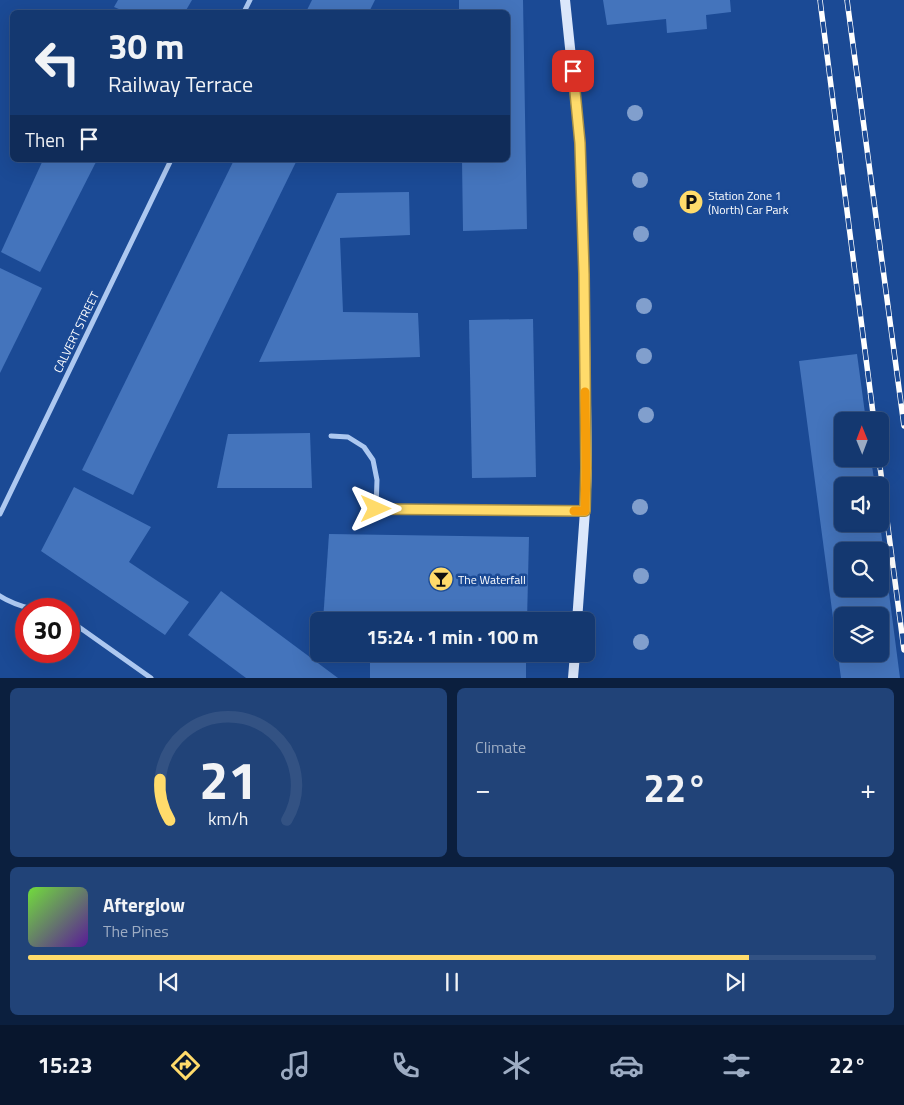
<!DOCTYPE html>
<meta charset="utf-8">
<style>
:root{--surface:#143870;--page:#214378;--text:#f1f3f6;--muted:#9dacc3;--line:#335283;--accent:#ffdb6b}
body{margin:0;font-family:"Titillium Web",sans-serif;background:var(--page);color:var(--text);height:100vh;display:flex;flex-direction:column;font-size:19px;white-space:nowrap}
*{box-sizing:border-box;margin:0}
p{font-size:16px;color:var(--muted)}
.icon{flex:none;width:28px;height:28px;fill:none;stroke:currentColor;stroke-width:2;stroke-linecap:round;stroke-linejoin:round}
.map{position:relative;height:678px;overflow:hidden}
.sheet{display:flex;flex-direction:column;gap:10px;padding:10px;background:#0b1f3e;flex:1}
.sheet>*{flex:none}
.hud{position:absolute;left:10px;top:10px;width:500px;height:152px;border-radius:8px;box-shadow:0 5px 20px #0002,0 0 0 1px var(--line);background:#143870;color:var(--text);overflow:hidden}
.needle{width:32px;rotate:359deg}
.fabs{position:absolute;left:834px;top:412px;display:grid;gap:10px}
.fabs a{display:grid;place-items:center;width:55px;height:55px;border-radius:8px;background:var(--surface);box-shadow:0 5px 20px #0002,0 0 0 1px var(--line);font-size:25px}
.speed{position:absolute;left:15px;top:598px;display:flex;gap:10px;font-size:25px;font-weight:700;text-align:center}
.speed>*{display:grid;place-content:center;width:65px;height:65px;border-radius:50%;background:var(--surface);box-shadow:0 5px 20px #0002,0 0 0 1px var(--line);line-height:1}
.speed .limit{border:8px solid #d22;background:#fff;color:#111}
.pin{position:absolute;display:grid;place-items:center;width:42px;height:42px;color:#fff;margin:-21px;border-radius:10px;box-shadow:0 2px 8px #0006}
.me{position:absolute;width:55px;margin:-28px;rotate:90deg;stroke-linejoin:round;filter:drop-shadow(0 0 4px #0008)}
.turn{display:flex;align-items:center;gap:18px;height:105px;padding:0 15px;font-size:22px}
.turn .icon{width:65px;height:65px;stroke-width:2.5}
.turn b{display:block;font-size:35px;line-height:42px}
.then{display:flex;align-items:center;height:48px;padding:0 15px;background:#0003;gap:10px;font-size:19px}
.big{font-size:38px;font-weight:700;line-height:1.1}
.sheet .tile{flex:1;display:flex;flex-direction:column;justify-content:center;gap:8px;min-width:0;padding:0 18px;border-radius:8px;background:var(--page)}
.sheet .dial{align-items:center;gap:0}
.dial svg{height:130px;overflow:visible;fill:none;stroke:var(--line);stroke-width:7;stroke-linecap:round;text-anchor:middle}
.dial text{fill:var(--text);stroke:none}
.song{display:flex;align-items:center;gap:15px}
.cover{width:60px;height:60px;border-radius:8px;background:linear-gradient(135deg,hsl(100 70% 55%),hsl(270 70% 35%))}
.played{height:5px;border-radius:2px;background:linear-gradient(90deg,var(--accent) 85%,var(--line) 85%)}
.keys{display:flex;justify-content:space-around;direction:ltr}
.heat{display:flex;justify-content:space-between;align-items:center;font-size:28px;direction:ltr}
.sheet .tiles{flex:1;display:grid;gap:10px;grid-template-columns:1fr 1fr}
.tile:last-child{grid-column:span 2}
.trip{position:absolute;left:310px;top:612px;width:285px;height:50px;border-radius:8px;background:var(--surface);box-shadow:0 5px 20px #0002,0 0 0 1px var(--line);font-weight:700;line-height:50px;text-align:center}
.dock{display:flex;height:80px;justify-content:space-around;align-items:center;background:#08162d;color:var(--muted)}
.dock .icon{width:35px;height:35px}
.dock .active{color:var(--accent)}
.dock b{font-size:22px;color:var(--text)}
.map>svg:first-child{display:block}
.building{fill:#4474bc;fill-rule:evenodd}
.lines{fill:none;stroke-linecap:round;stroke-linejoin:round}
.street{stroke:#adc8f0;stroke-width:5}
.secondary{stroke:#dbe7fb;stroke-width:10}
.rail-casing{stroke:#fff;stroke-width:5.5}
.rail{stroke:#1b4a95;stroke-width:4;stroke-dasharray:11;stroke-linecap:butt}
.tree{fill:#819fcd}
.route-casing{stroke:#a68e46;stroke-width:12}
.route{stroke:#ffdb6b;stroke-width:9}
.slow{stroke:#f59e0b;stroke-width:9}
.labels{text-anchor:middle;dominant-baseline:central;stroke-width:5;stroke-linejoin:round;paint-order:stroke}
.poi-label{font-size:12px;fill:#fff;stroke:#1b4a95;text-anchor:start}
.street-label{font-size:12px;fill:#fff;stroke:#1b4a95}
</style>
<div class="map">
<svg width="904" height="678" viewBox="0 0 904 678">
<rect width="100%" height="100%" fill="#1b4a95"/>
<!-- building -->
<g class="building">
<polygon points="118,0 192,0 185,12 126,12 114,7"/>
<polygon points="312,0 375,0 369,12 306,12"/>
<polygon points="459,0 523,0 527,229 463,231 462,160 508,160 508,12 459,12"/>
<polygon points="603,0 730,0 731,12 706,15 707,29 667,33 666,19 607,25"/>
<polygon points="43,160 97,160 40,272 1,252"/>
<polygon points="234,160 297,160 133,495 82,470"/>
<polygon points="409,192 410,235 340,238 343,312 418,313 420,357 259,362 337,193"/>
<polygon points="0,268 42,288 0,373"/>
<polygon points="533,319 536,477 472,478 469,320"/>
<path d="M857,354l9,67h-24v38h29l4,27h-33v38h38l20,154h-59l-42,-317zM842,551h38v38h-38zM842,616h38v38h-38z"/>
<polygon points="310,433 312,488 217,488 228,434"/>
<polygon points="74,487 151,527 129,562 189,602 165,635 41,551"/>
<polygon points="329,534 529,537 527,621 323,621"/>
<polygon points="221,591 338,678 246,678 188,635"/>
<rect x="370" y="654" width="156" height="24"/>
</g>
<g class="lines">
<!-- street -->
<g class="street">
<polyline points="244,12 250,0"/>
<polyline points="331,436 348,437 364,447 373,460 377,480 376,509 585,511"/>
<polyline points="0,514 171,160"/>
<path d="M0,596c9,6 21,10 32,13"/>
<polyline points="69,620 151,678"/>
</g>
<!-- secondary -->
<g class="secondary">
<polyline points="565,0 580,143 584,274 587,468 585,511 577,621"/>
<polyline points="573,678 575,654"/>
</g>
<defs>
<g id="rail">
<polyline points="820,0 874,421"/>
<polyline points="847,0 904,426"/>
<polyline points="879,459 904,650"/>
</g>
</defs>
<!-- rail casing -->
<use href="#rail" class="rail-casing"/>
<!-- rail -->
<use href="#rail" class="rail"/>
</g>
<!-- trees -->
<g class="tree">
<circle cx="635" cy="113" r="8"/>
<circle cx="640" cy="180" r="8"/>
<circle cx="641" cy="234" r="8"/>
<circle cx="644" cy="306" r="8"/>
<circle cx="644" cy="356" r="8"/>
<circle cx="646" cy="415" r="8"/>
<circle cx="640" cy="507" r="8"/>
<circle cx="641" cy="576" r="8"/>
<circle cx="641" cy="642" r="8"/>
</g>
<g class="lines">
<defs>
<polyline id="route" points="376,509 585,511 586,468 584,274 580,143 573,71"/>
</defs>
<!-- route casing -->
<use href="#route" class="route-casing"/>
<!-- route -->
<use href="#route" class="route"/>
<!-- slow -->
<polyline class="slow" points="574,511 585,511 586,468 585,392"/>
</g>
<!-- icons -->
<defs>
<symbol id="parking-disc" viewBox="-11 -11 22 22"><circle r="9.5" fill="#ffdb6b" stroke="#1b4a95"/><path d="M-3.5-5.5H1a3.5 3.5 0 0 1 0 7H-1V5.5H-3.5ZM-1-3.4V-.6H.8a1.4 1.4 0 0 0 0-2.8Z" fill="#111"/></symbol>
<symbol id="bar-disc" viewBox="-11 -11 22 22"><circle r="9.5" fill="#ffdb6b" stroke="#1b4a95"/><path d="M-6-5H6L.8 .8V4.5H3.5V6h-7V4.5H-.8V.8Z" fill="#111"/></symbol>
</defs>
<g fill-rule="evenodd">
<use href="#parking-disc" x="677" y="188" width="28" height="28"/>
<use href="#bar-disc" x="427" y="565" width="28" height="28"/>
</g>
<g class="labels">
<!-- poi labels -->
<g class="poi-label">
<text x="708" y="195">Station Zone 1<tspan x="708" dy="14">(North) Car Park</tspan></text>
<text x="458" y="579">The Waterfall</text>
</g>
<!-- street labels -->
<g class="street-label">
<text transform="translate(76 332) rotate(-64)">CALVERT STREET</text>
</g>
</g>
</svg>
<div class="fabs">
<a><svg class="needle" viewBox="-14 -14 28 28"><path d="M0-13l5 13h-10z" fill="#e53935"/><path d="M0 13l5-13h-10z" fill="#9dacc3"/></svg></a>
<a><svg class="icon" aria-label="sound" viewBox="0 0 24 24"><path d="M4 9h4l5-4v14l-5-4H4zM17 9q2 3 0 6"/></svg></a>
<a><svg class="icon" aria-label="search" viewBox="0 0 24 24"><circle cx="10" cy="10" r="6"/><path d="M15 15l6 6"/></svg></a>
<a><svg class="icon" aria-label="layers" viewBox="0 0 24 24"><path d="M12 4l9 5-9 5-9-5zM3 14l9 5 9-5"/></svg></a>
</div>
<div class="speed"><div class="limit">30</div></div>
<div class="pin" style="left:573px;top:71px;background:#d93025"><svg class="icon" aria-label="arrive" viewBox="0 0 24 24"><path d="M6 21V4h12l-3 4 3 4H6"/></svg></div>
<svg class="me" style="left:376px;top:509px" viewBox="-20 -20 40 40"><path d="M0-17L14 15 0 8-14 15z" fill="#ffdb6b" stroke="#fff" stroke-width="4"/></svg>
<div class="trip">15:24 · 1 min · 100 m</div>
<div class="hud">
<div class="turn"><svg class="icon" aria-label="left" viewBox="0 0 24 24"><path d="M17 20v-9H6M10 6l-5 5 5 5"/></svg><div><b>30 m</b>Railway Terrace</div></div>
<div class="then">Then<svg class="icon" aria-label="arrive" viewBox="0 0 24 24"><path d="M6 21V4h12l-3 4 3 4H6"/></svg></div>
</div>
</div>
<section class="sheet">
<div class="tiles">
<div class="tile dial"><svg viewBox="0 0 100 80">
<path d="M14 69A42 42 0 1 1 86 69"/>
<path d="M14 69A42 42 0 0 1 8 44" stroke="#ffdb6b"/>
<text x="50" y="56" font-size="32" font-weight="700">21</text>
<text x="50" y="72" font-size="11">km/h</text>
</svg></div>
<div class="tile"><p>Climate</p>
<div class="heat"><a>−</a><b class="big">22°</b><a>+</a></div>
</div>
<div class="tile">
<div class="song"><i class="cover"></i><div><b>Afterglow</b><p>The Pines</p></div></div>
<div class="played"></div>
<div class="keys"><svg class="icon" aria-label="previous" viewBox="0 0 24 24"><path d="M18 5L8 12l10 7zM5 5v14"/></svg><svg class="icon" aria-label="pause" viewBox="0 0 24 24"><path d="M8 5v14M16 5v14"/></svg><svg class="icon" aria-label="next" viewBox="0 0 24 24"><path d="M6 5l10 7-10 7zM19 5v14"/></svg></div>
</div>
</div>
</section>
<nav class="dock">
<b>15:23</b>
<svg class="icon active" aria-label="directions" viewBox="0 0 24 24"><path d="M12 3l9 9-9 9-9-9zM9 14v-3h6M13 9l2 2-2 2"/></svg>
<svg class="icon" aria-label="music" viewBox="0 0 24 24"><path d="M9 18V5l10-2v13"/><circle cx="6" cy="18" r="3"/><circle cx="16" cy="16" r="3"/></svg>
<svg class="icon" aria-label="phone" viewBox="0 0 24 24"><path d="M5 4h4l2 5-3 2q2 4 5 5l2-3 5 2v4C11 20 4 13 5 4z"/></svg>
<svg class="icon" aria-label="climate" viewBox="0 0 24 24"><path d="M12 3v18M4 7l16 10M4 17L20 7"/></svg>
<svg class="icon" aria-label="car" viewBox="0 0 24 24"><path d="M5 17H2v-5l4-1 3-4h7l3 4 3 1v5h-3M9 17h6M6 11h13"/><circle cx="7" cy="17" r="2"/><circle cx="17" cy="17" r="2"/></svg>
<svg class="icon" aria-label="filters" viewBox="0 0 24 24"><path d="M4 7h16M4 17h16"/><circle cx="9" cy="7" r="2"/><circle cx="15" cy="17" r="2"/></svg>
<b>22°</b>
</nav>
